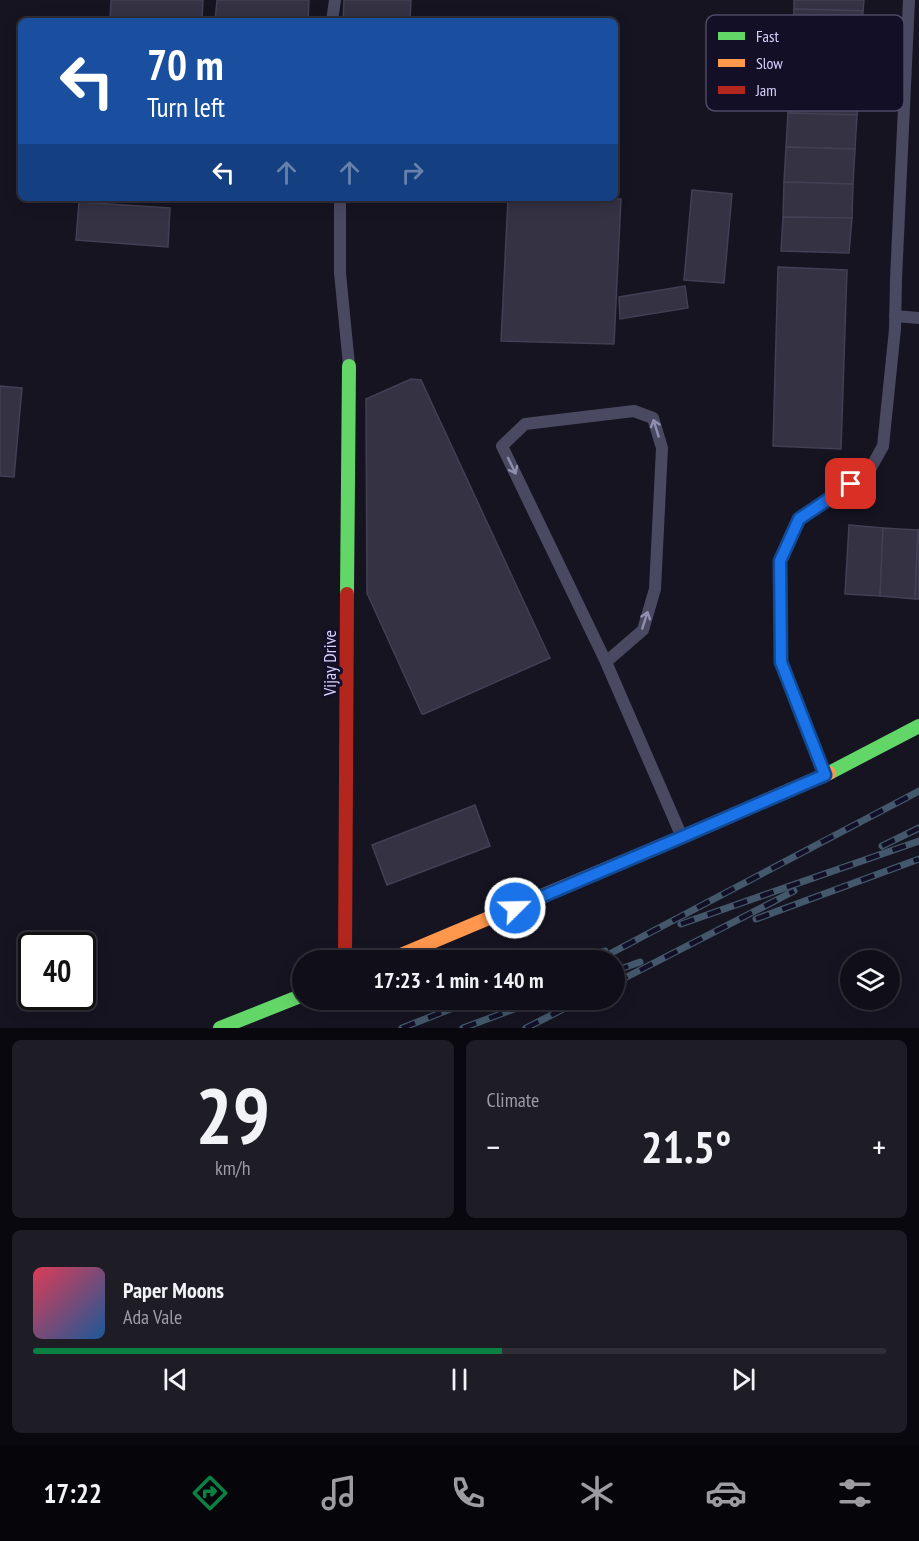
<!DOCTYPE html>
<meta charset="utf-8">
<style>
:root{--surface:#100f19;--page:#1e1d26;--text:#f1f3f6;--muted:#9c9ca2;--line:#302f38;--accent:#0b8043}
body{margin:0;font-family:"PT Sans Narrow",sans-serif;background:var(--page);color:var(--text);height:100vh;display:flex;flex-direction:column;font-size:22px;white-space:nowrap}
*{box-sizing:border-box;margin:0}
p{font-size:20px;color:var(--muted)}
.icon{flex:none;width:33px;height:33px;fill:none;stroke:currentColor;stroke-width:2;stroke-linecap:round;stroke-linejoin:round}
.map{position:relative;height:1028px;overflow:hidden}
.details{display:flex;flex-direction:column;gap:12px;padding:12px;background:#09080e;flex:1}
.details>*{flex:none}
.banner{position:absolute;left:18px;top:18px;width:600px;height:183px;border-radius:9px;box-shadow:0 3px 15px #0003,0 0 0 2px var(--line);background:#1a4fa0;color:#fff;overflow:hidden}
.controls{position:absolute;left:840px;top:950px;display:grid;gap:12px}
.controls a{display:grid;place-items:center;width:60px;height:60px;border-radius:50%;background:var(--surface);box-shadow:0 3px 15px #0003,0 0 0 2px var(--line);font-size:30px}
.speed{position:absolute;left:18px;top:932px;display:flex;gap:12px;font-size:30px;font-weight:700;text-align:center}
.speed>*{display:grid;place-content:center;width:78px;height:78px;border-radius:50%;background:var(--surface);box-shadow:0 3px 15px #0003,0 0 0 2px var(--line);line-height:1}
.speed .limit{border:3px solid #111;border-radius:9px;background:#fff;color:#111}
.pin{position:absolute;display:grid;place-items:center;width:51px;height:51px;color:#fff;margin:-26px;border-radius:12px;box-shadow:0 3px 9px #0006}
.me{position:absolute;width:66px;margin:-33px;rotate:67deg;stroke-linejoin:round;filter:drop-shadow(0 0 4px #0008)}
.turn{display:flex;align-items:center;gap:21px;height:126px;padding:0 30px;font-size:27px}
.turn .icon{width:78px;height:78px;stroke-width:2.5}
.turn b{display:block;font-size:42px;line-height:51px}
.lanes{display:flex;align-items:center;height:57px;padding:0 30px;background:#0003;justify-content:center;gap:30px;direction:ltr}
.lanes .off{opacity:.35}
.big{font-size:45px;font-weight:700;line-height:1.1}
.details .tile{flex:1;display:flex;flex-direction:column;justify-content:center;gap:9px;min-width:0;padding:0 21px;border-radius:9px;background:var(--page)}
.details .dial{align-items:center;gap:0}
.dial b{font-size:78px;line-height:1}
.song{display:flex;align-items:center;gap:18px}
.cover{width:72px;height:72px;border-radius:9px;background:linear-gradient(135deg,hsl(350 70% 55%),hsl(210 70% 35%))}
.played{height:6px;border-radius:3px;background:linear-gradient(90deg,var(--accent) 55%,var(--line) 55%)}
.keys{display:flex;justify-content:space-around;direction:ltr}
.heat{display:flex;justify-content:space-between;align-items:center;font-size:33px;direction:ltr}
.details .tiles{flex:1;display:grid;gap:12px;grid-template-columns:1fr 1fr}
.tile:last-child{grid-column:span 2}
.trip{position:absolute;left:292px;top:950px;width:333px;height:60px;border-radius:30px;background:var(--surface);box-shadow:0 3px 15px #0003,0 0 0 2px var(--line);font-weight:700;line-height:60px;text-align:center}
.menu{display:flex;height:96px;justify-content:space-around;align-items:center;background:#06060a;color:var(--muted)}
.menu .icon{width:42px;height:42px}
.menu .selected{color:var(--accent)}
.menu b{font-size:27px;color:var(--text)}
.map>svg:first-child{display:block}
.building{fill:#343243;stroke:#433f54;stroke-width:1.5}
.lines{fill:none;stroke-linecap:round;stroke-linejoin:round}
.lane{stroke:#4a4962;stroke-width:12}
.fast{stroke:#63d668;stroke-width:14}
.slow{stroke:#ff974d;stroke-width:14}
.jam{stroke:#b3261e;stroke-width:14}
.rail-casing{stroke:#43596b;stroke-width:7}
.rail{stroke:#130f26;stroke-width:4.5;stroke-dasharray:14;stroke-linecap:butt}
.oneway{stroke:#928eb0}
.route-casing{stroke:#114b97;stroke-width:15}
.route{stroke:#1a73e8;stroke-width:10}
.labels{text-anchor:middle;dominant-baseline:central;stroke-width:6;stroke-linejoin:round;paint-order:stroke}
.street-label{font-size:18px;fill:#d9d4ff;stroke:#130f26}
.key{fill:#130f26;stroke:#4e4a67;stroke-width:1.5}
.key-label{font-size:16px;fill:#d9d4ff}
</style>
<div class="map">
<svg width="919" height="1028" viewBox="0 0 919 1028">
<rect width="100%" height="100%" fill="#161421"/>
<!-- building -->
<g class="building">
<polygon points="111,0 203,0 202,21 110,21"/>
<polygon points="217,0 309,0 308,21 215,21"/>
<polygon points="344,0 411,0 410,21 343,21"/>
<polygon points="794,0 864,0 863,11 794,9"/>
<polygon points="794,9 863,11 861,46 792,44"/>
<polygon points="790,78 859,80 857,115 788,113"/>
<polygon points="788,113 857,115 855,149 786,147"/>
<polygon points="786,147 855,149 853,184 784,182"/>
<polygon points="784,182 853,184 852,218 783,217"/>
<polygon points="692,190 732,194 724,283 684,280"/>
<polygon points="508,198 621,199 614,344 501,341"/>
<polygon points="79,202 170,208 168,247 76,240"/>
<polygon points="783,217 852,218 849,253 781,251"/>
<polygon points="778,267 847,270 841,449 773,446"/>
<polygon points="685,286 688,308 620,319 619,297"/>
<polygon points="411,379 421,380 550,658 424,714 422,714 367,593 366,399"/>
<polygon points="0,386 22,388 14,477 0,476"/>
<polygon points="849,525 883,528 880,596 845,594"/>
<polygon points="883,528 918,530 915,599 880,596"/>
<polygon points="918,530 919,530 919,599 915,599"/>
<polygon points="475,805 490,846 387,885 372,845"/>
</g>
<g class="lines">
<!-- lane -->
<g class="lane">
<polyline points="332,21 335,0"/>
<polyline points="340,198 340,273 349,365"/>
<polyline points="895,316 919,318"/>
<polyline points="606,662 643,630 655,589 662,448 653,418 634,411 525,424 502,446 606,662 682,837"/>
<polyline points="824,773 781,662 780,561 799,519 868,473 883,446 895,329 896,279 909,0"/>
</g>
<!-- fast -->
<g class="fast">
<polyline points="347,594 349,366"/>
<polyline points="829,773 919,726"/>
<polyline points="220,1028 303,995"/>
</g>
<!-- slow -->
<polyline class="slow" points="389,960 682,837 829,773"/>
<!-- jam -->
<polyline class="jam" points="345,960 347,594"/>
<defs>
<g id="rail">
<polyline points="882,846 919,828"/>
<polyline points="756,919 919,859"/>
<polyline points="681,924 919,841"/>
<polyline points="578,960 605,951"/>
<polyline points="598,960 919,791"/>
<polyline points="615,971 640,962"/>
<polyline points="615,983 794,891"/>
<polyline points="402,1028 476,999"/>
<polyline points="463,1028 541,999"/>
<polyline points="526,1028 583,999"/>
</g>
</defs>
<!-- rail casing -->
<use href="#rail" class="rail-casing"/>
<!-- rail -->
<use href="#rail" class="rail"/>
</g>
<!-- one-way arrows -->
<defs><path id="oneway-shaft" d="M-6 0H5M1.5-3L5.5 0L1.5 3" fill="none" stroke-width="1.6" stroke-linecap="round" stroke-linejoin="round" transform="scale(1.5)"/></defs>
<g class="oneway">
<use href="#oneway-shaft" transform="translate(656 428) rotate(-107)"/>
<use href="#oneway-shaft" transform="translate(512 466) rotate(64)"/>
<use href="#oneway-shaft" transform="translate(645 620) rotate(-72)"/>
</g>
<g class="lines">
<defs>
<polyline id="route" points="515,908 682,837 825,775 781,662 780,561 799,519 851,484"/>
</defs>
<!-- route casing -->
<use href="#route" class="route-casing"/>
<!-- route -->
<use href="#route" class="route"/>
</g>
<g class="labels">
<!-- street labels -->
<g class="street-label">
<text transform="translate(329 663) rotate(-90)">Vijay Drive</text>
</g>
</g>
<!-- legend -->
<rect x="706" y="15" width="198" height="96" rx="9" class="key"/>
<rect x="718" y="32" width="27" height="8" fill="#63d668"/>
<rect x="718" y="59" width="27" height="8" fill="#ff974d"/>
<rect x="718" y="86" width="27" height="8" fill="#b3261e"/>
<g class="key-label">
<text x="756" y="42">Fast</text>
<text x="756" y="69">Slow</text>
<text x="756" y="96">Jam</text>
</g>
</svg>
<div class="controls">
<a><svg class="icon" aria-label="layers" viewBox="0 0 24 24"><path d="M12 4l9 5-9 5-9-5zM3 14l9 5 9-5"/></svg></a>
</div>
<div class="speed"><div class="limit">40</div></div>
<div class="pin" style="left:851px;top:484px;background:#d93025"><svg class="icon" aria-label="arrive" viewBox="0 0 24 24"><path d="M6 21V4h12l-3 4 3 4H6"/></svg></div>
<svg class="me" style="left:515px;top:908px" viewBox="-20 -20 40 40"><circle r="17" fill="#1a73e8" stroke="#fff" stroke-width="3"/><path d="M0-11L8 9 0 5-8 9z" fill="#fff"/></svg>
<div class="trip">17:23 · 1 min · 140 m</div>
<div class="banner">
<div class="turn"><svg class="icon" aria-label="left" viewBox="0 0 24 24"><path d="M17 20v-9H6M10 6l-5 5 5 5"/></svg><div><b>70 m</b>Turn left</div></div>
<div class="lanes"><svg class="icon" aria-label="left" viewBox="0 0 24 24"><path d="M17 20v-9H6M10 6l-5 5 5 5"/></svg><svg class="icon off" aria-label="ahead" viewBox="0 0 24 24"><path d="M12 20V5M6 11l6-6 6 6"/></svg><svg class="icon off" aria-label="ahead" viewBox="0 0 24 24"><path d="M12 20V5M6 11l6-6 6 6"/></svg><svg class="icon off" aria-label="right" viewBox="0 0 24 24"><path d="M7 20v-9h11M14 6l5 5-5 5"/></svg></div>
</div>
</div>
<section class="details">
<div class="tiles">
<div class="tile dial"><b>29</b><p>km/h</p></div>
<div class="tile"><p>Climate</p>
<div class="heat"><a>−</a><b class="big">21.5°</b><a>+</a></div>
</div>
<div class="tile">
<div class="song"><i class="cover"></i><div><b>Paper Moons</b><p>Ada Vale</p></div></div>
<div class="played"></div>
<div class="keys"><svg class="icon" aria-label="previous" viewBox="0 0 24 24"><path d="M18 5L8 12l10 7zM5 5v14"/></svg><svg class="icon" aria-label="pause" viewBox="0 0 24 24"><path d="M8 5v14M16 5v14"/></svg><svg class="icon" aria-label="next" viewBox="0 0 24 24"><path d="M6 5l10 7-10 7zM19 5v14"/></svg></div>
</div>
</div>
</section>
<nav class="menu">
<b>17:22</b>
<svg class="icon selected" aria-label="directions" viewBox="0 0 24 24"><path d="M12 3l9 9-9 9-9-9zM9 14v-3h6M13 9l2 2-2 2"/></svg>
<svg class="icon" aria-label="music" viewBox="0 0 24 24"><path d="M9 18V5l10-2v13"/><circle cx="6" cy="18" r="3"/><circle cx="16" cy="16" r="3"/></svg>
<svg class="icon" aria-label="phone" viewBox="0 0 24 24"><path d="M5 4h4l2 5-3 2q2 4 5 5l2-3 5 2v4C11 20 4 13 5 4z"/></svg>
<svg class="icon" aria-label="climate" viewBox="0 0 24 24"><path d="M12 3v18M4 7l16 10M4 17L20 7"/></svg>
<svg class="icon" aria-label="car" viewBox="0 0 24 24"><path d="M5 17H2v-5l4-1 3-4h7l3 4 3 1v5h-3M9 17h6M6 11h13"/><circle cx="7" cy="17" r="2"/><circle cx="17" cy="17" r="2"/></svg>
<svg class="icon" aria-label="filters" viewBox="0 0 24 24"><path d="M4 7h16M4 17h16"/><circle cx="9" cy="7" r="2"/><circle cx="15" cy="17" r="2"/></svg>
</nav>
